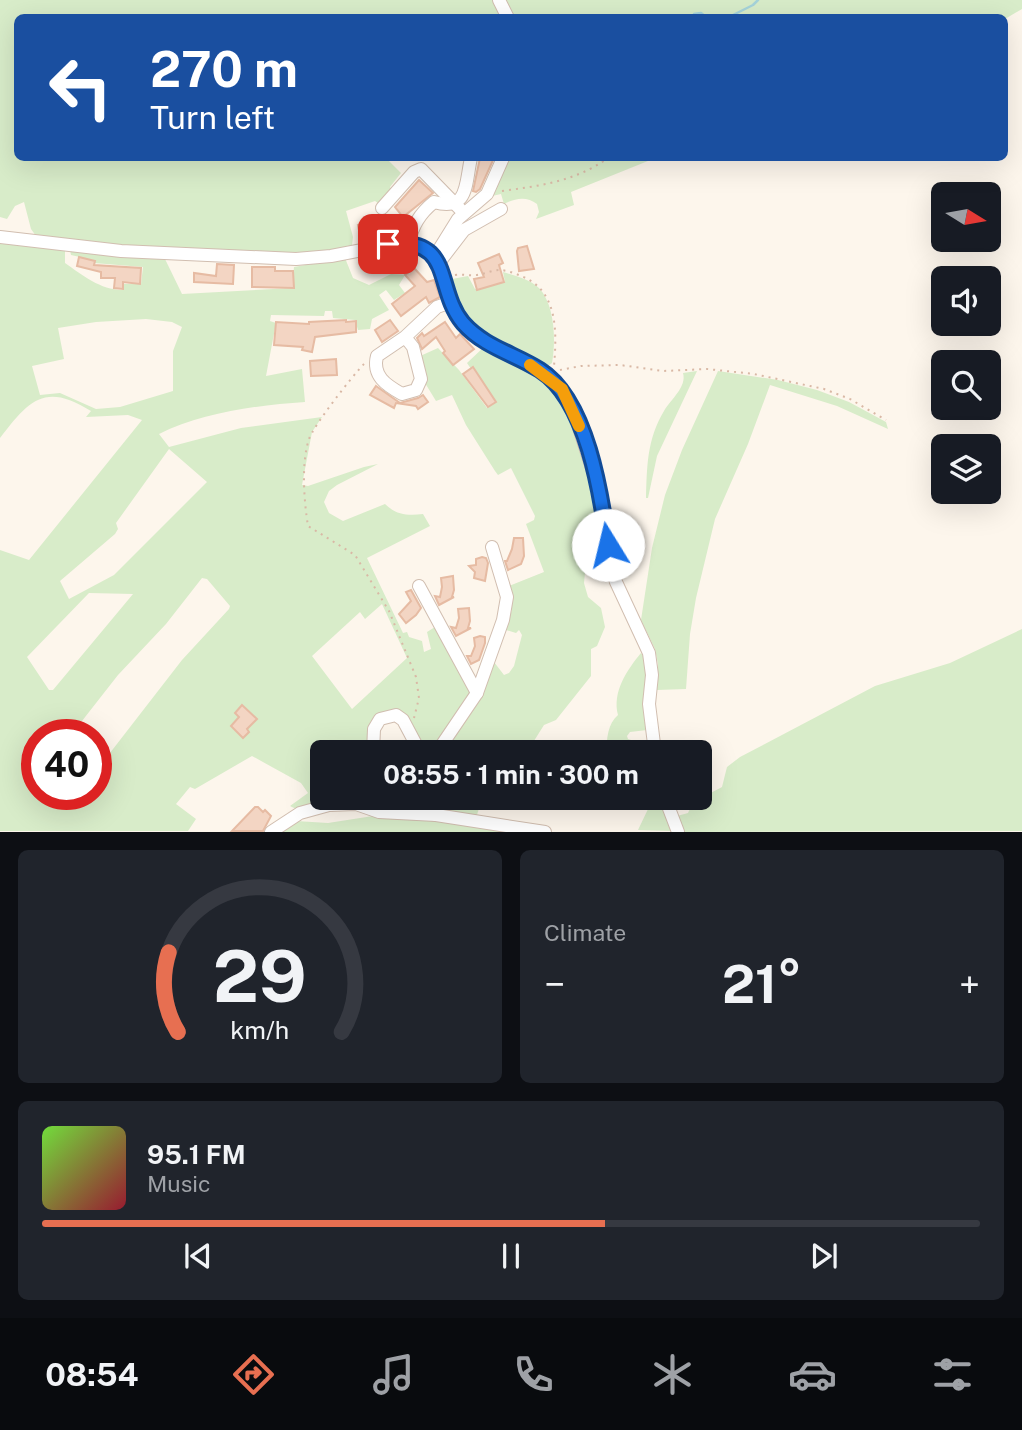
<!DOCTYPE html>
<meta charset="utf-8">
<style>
:root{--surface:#171b24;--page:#20242c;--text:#f1f3f6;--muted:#9ea1a6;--line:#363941;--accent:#e76f51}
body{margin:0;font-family:"Public Sans",sans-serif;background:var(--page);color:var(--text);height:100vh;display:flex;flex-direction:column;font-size:26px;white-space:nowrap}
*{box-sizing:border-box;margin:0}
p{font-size:23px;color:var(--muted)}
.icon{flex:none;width:38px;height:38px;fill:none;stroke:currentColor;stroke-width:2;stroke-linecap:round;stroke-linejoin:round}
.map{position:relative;height:832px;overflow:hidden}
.sheet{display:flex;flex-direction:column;gap:18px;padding:18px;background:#0d0f14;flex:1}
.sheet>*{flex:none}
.top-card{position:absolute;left:14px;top:14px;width:994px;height:147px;border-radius:10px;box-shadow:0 7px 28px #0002;background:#1a4fa0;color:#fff;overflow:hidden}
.needle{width:46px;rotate:101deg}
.buttons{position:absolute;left:931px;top:182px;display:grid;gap:14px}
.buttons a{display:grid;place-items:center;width:70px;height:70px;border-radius:10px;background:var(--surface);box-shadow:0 7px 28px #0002;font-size:35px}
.speed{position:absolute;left:21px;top:719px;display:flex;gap:14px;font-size:35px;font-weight:700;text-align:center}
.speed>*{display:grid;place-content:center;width:91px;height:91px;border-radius:50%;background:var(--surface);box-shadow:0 7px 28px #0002;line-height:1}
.speed .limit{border:10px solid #d22;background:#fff;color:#111}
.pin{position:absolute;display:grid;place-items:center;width:60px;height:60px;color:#fff;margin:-30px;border-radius:14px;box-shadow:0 4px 10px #0006}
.me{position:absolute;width:77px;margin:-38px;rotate:351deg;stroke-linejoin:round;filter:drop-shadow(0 0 5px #0008)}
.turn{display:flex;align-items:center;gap:24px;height:147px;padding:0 21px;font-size:32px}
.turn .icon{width:91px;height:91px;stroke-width:2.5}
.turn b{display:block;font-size:49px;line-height:60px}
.big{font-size:52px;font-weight:700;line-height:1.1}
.sheet .widget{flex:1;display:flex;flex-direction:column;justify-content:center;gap:10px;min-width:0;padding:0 24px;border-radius:10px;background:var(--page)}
.sheet .dial{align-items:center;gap:0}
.dial svg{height:182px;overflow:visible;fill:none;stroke:var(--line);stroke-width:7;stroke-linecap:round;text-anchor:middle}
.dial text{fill:var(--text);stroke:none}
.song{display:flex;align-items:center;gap:21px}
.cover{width:84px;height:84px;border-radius:10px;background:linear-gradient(135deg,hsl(100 70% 55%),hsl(350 70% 35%))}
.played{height:7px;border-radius:4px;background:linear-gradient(90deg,var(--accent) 60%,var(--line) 60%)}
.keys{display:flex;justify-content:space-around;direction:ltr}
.heat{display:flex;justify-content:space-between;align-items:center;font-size:38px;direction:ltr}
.sheet .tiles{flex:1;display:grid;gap:18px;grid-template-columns:1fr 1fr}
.widget:last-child{grid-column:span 2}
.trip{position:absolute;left:310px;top:740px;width:402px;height:70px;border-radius:10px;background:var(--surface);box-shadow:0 7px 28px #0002;font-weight:700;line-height:70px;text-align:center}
.dock{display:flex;height:112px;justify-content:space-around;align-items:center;background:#090b0e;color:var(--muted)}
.dock .icon{width:49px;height:49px}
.dock .active{color:var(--accent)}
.dock b{font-size:32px;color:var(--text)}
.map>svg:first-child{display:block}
.green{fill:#d8ecc9;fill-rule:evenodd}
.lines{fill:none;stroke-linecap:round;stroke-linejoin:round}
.stream{stroke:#a5d3da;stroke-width:2.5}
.building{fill:#f3d5c3;stroke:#e6bba3;stroke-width:2}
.minor-casing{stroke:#d1beb0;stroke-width:14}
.path{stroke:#d9b8a5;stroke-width:2;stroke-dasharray:2 5;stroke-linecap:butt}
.minor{stroke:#fff;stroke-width:12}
.route-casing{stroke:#114b97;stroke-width:18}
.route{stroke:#1a73e8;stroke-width:12}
.slow{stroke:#f59e0b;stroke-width:12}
</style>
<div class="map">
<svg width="1022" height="832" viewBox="0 0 1022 832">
<rect width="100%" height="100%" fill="#fdf6ec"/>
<!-- green -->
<g class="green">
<polygon points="0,0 495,0 505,17 18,18 18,158 386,158 401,173 390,187 394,194 382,206 375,201 346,211 353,237 352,246 318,254 117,247 36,236 31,229 24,202 15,206 7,219 0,217"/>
<polygon points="502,0 1022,0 1022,9 1005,19 511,18"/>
<path d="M507,158h141v3l-77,31 3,13 -38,14 3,-7 -2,-8c-10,-8 -22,-6 -33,0l-3,-10 -9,2z"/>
<path d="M0,243l21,1 44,6v13c17,12 36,27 57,27l2,-6h17l2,-17 -49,-4 -1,-3 -22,-5 -1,-5 95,9 17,35 110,-6 2,-21 51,-9 8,20 16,7 22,-11 14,1 -6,10 6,8 -11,7 -8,-10 -7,5 10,15 -17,9 -2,10 -12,1 -3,-10 -22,-2 -1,-7h-7l-1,5 -53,-1 -1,6 6,2 -10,53 36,-7 3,33c-48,3 -103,11 -146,32l10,13 72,-19 81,-11 -10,15 -10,53 6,1 56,-19 14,-3 -41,21 -8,6 -5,11 5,11 14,8 42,-17c11,11 23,12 38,10l7,12 -63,32 36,75 4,-1 2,5 13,4 2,11 7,-3 -4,-17 8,-5 37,62 -39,63h-8l-10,-17 -30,-22 -14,39h-49v46h107l1,8 -4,3h-130l-6,-3 18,-13 -7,-10 -49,-27 -57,33 -5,-2 -14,17 20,15 -8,12h-188v-281l29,10 113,-140 -14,-5 -42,2 5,-6c-46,-29 -62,-11 -91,27zM146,319l26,3 10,5 -9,24v40l-53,16 -24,2 -36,-16 -20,2 -8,-29 32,-7 -6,-31 38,-6zM169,449l38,33 -93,93 -45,24 -9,-18 55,-47 3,-5 -2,-6zM202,578l5,1 23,27 -1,3 -47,51 -86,111v23h-59v-59h34l47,-60 48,-51zM89,593l44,1 -80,96h-4l-22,-33zM382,604l25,54 -55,51 -40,-53 48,-44 5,7z"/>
<path d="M503,272c12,4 26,7 36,16 16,17 17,53 13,75l-4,3c-24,-4 -76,-34 -88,-57 -4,-8 -7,-18 -10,-26l2,-4 16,-3 7,13 30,-7z"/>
<polygon points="485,346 551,384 565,402 596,492 607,562 586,562 584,583 588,597 601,608 605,627 597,646 591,649 591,676 556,720 544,725 527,752 443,752 483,695 494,662 504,675 509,673 514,666 522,635 519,630 516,633 506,630 512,609 509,586 544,572 526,524 534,520 535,516 511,468 498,475 495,471 466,425 452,395 436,401 425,383 418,357 438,348 459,370 487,408 493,401 467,363"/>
<path d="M697,371l-40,85 -9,42h-2c1,-32 1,-59 18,-87 7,-12 23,-24 19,-38z"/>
<polygon points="718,371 778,380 817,390 849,402 886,422 888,429 837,406 770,385 748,444 715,519 696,598 690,634 686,689 657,690 658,664 655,649 641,620 652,548 665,495 682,450"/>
<path d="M1022,629v202l-338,1 -7,-16 11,-3c6,-14 22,-19 34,-26l5,-20 13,-10 135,-71 75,-23z"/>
<path d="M641,653c11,11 3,35 3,49 0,9 2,19 3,28l-17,2 -3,4 1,3 6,2 7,11h-34c-1,-12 1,-29 11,-37 -6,-23 9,-45 23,-62z"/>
<polygon points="437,798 482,798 477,815 441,811"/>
<polygon points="650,798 660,798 672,831 638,830 649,807"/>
<polygon points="373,816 442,821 507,832 274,832 296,821 328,823"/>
</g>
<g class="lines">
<!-- stream -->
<g class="stream">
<polyline points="692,18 694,14 701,13 706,17 713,18"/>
<polyline points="727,18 753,5 758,0"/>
</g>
</g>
<!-- building -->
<g class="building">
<polygon points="480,158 494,158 480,189 476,192 473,191"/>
<polygon points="419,180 433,193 403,217 395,207"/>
<polygon points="382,220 386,237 361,241 358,225"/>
<polygon points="527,246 534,269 519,271 517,251 518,248"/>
<polygon points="499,254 503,263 499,265 504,282 477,290 474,279 484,277 478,263"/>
<polygon points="79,257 95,261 94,265 141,268 140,284 123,282 123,289 114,288 115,278 101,278 101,272 77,266"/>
<polygon points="217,264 234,265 233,284 194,282 194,273 216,276"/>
<polygon points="252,267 275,267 275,271 293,271 294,288 252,287"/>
<polygon points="414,268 427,282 434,280 440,297 429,303 426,297 401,316 392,304 415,286 405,275"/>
<polygon points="346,320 346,322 356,321 356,332 315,337 312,352 302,350 303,347 274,345 276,322 309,324 309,322"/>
<polygon points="390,320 398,331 382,342 375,330"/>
<polygon points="445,322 456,338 460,334 474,349 453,365 443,353 445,351 436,337 422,349 417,338 422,333 424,336"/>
<polygon points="336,359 337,375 311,376 310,361"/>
<polygon points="473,367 496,402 488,407 463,374"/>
<polygon points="376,386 400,403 418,398 423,395 428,402 418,409 416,406 396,403 394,408 370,395"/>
<polygon points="514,538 523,538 524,556 521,564 508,570 505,561 507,561 512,549"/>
<polygon points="482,557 486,558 488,563 485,581 474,578 475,572 469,566 476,565 476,559"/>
<polygon points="453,576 454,590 452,597 454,597 439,605 435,596 440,597 442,587 441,578"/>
<polygon points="411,590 421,608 416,615 406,623 399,614 411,601 406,592"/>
<polygon points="469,608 470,621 468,628 471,628 456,636 451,627 456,628 459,618 458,609"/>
<polygon points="480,636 485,637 485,643 479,660 471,664 467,656 471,656 475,646 474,638"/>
<polygon points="242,705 257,719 247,729 249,732 243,738 231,726 239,717 235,713"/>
<polygon points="255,807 258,807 263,812 265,810 271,816 263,831 232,831"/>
</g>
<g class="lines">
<defs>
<g id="minor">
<polyline points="499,0 508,18"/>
<polyline points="382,208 414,172 421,169 460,209"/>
<polyline points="0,237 121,251 296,259 331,256 399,243 418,245 426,249 440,266 451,302 462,322 483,340 551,378 562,389 573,409 600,493 611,565 616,582 649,653 652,675 649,704 655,752"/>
<path d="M408,243c5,-17 11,-29 26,-41 35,10 31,-18 37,-44"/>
<polyline points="435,256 458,219 487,194 503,158"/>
<polyline points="441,260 464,230 501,209"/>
<path d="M405,337l8,10 8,32 -5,11 -14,4c-16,-9 -30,-18 -25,-38l28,-19 32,-30 14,-5"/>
<polyline points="419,586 477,693"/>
<polyline points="373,752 374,729 380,719 396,715 403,720 420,752"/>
<polyline points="437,752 477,693 503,620 507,597 492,547"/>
<polyline points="433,798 436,815 545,832"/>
<polyline points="665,798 678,832"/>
<polyline points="271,832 300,813 329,805 356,804 379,812 436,815"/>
</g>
</defs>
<!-- minor casing -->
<use href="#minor" class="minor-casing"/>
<!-- path -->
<g class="path">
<path d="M502,191c38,-5 74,-10 106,-33"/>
<path d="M455,275c8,-1 15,1 22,0 8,-1 15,-5 22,-5 7,0 15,3 22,6 37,14 36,55 33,90"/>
<path d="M364,364c-11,11 -50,61 -55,75 -8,24 -5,62 -1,87l47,29 34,56 27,66 3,21 -5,20"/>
<polyline points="560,370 581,366 620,365 663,371 707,369 754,374 824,389 850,399 886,420"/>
</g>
<!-- minor -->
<use href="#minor" class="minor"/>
</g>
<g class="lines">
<defs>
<path id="route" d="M388,244c67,-7 46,44 75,79 21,24 52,31 77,47 47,30 61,124 68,175"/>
</defs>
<!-- route casing -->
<use href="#route" class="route-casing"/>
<!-- route -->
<use href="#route" class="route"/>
<!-- slow -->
<polyline class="slow" points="530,365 562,389 579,426"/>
</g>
</svg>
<div class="buttons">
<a><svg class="needle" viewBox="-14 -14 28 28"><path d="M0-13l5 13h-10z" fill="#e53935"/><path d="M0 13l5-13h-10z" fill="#9ea1a6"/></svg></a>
<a><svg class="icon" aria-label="sound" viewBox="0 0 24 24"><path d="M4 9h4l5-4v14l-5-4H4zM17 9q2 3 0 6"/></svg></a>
<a><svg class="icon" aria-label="search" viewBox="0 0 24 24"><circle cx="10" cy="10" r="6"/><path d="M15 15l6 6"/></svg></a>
<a><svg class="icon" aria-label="layers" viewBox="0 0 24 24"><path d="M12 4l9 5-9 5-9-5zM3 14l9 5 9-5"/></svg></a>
</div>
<div class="speed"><div class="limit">40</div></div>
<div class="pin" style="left:388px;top:244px;background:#d93025"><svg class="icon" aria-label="arrive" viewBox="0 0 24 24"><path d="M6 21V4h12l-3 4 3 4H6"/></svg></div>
<svg class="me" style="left:608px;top:545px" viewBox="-20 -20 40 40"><circle r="19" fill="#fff"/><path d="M0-13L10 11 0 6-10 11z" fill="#1a73e8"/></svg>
<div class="trip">08:55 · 1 min · 300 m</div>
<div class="top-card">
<div class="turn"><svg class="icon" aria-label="left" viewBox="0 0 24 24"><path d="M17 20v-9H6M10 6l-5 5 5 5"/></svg><div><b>270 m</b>Turn left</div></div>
</div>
</div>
<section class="sheet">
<div class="tiles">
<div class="widget dial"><svg viewBox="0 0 100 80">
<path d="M14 69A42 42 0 1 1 86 69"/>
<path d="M14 69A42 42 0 0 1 10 34" stroke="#e76f51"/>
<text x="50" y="56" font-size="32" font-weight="700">29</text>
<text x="50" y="72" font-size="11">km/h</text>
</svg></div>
<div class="widget"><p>Climate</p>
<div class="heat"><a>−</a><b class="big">21°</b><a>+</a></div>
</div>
<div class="widget">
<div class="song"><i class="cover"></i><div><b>95.1 FM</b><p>Music</p></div></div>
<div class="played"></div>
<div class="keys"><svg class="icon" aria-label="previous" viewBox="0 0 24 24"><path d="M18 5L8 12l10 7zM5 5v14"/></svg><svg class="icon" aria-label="pause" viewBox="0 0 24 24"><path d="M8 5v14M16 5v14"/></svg><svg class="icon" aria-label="next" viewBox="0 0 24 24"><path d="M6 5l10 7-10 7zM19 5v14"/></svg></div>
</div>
</div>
</section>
<nav class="dock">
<b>08:54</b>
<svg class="icon active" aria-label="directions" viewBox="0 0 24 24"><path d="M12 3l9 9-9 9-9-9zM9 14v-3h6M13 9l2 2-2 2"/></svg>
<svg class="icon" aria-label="music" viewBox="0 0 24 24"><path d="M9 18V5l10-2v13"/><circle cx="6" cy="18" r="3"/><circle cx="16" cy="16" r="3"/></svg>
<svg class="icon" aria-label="phone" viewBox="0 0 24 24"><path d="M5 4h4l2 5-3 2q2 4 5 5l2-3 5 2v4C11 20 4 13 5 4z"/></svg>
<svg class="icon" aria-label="climate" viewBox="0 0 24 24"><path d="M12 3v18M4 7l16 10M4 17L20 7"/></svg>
<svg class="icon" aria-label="car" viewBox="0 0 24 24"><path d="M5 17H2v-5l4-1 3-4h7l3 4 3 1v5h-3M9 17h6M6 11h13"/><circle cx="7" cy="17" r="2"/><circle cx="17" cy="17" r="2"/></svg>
<svg class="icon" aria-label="filters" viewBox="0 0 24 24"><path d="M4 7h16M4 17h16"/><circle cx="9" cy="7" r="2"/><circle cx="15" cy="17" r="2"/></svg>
</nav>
